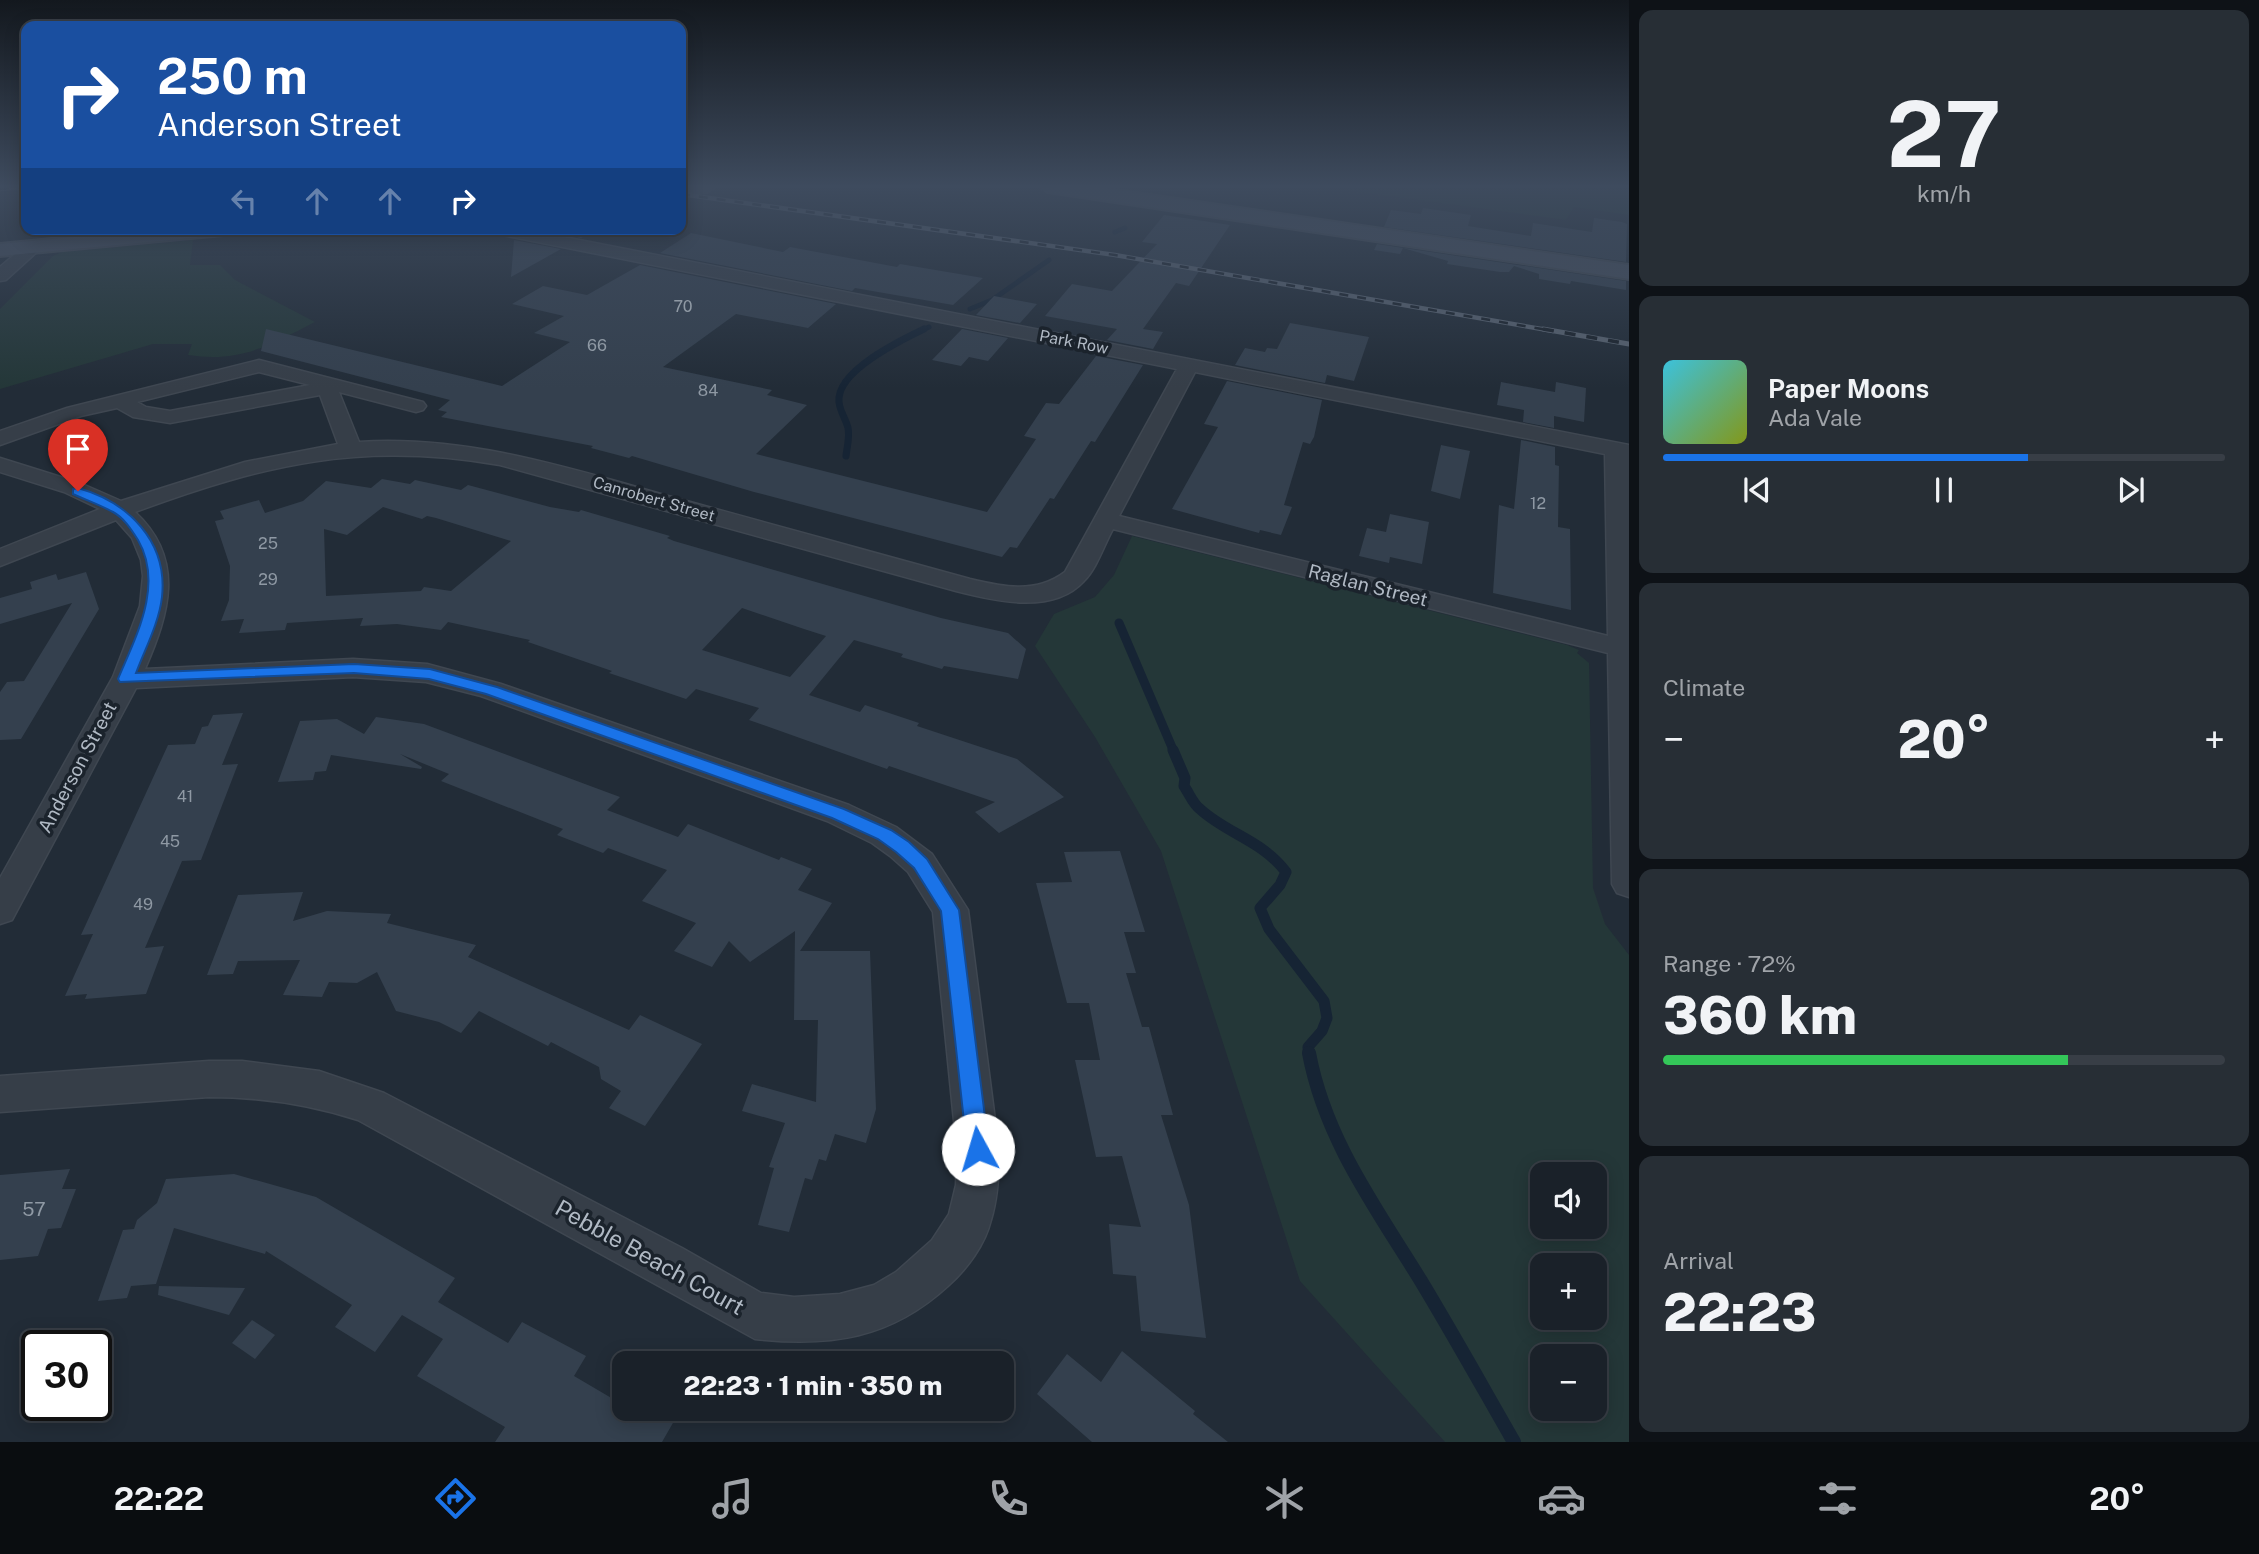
<!DOCTYPE html>
<meta charset="utf-8">
<style>
:root{--surface:#1a2129;--page:#272e35;--text:#f1f3f6;--muted:#9fa3a8;--line:#383e46;--accent:#1a73e8}
body{margin:0;font-family:"Public Sans",sans-serif;background:var(--page);color:var(--text);height:100vh;display:flex;flex-direction:column;font-size:26px;white-space:nowrap}
*{box-sizing:border-box;margin:0}
p{font-size:23px;color:var(--muted)}
.icon{flex:none;width:38px;height:38px;fill:none;stroke:currentColor;stroke-width:2;stroke-linecap:round;stroke-linejoin:round}
.map{position:relative;flex:1;overflow:hidden}
.panel{display:flex;flex-direction:column;gap:10px;padding:10px;background:#0e1217;width:630px}
.panel>*{flex:none}
.hud{position:absolute;left:21px;top:21px;width:665px;height:214px;border-radius:14px;box-shadow:0 4px 18px #0003,0 0 0 2px var(--line);background:#1a4fa0;color:#fff;overflow:hidden}
.fabs{position:absolute;left:1530px;top:1162px;display:grid;gap:14px}
.fabs a{display:grid;place-items:center;width:77px;height:77px;border-radius:14px;background:var(--surface);box-shadow:0 4px 18px #0003,0 0 0 2px var(--line);font-size:35px}
.speed{position:absolute;left:21px;top:1330px;display:flex;gap:14px;font-size:35px;font-weight:700;text-align:center}
.speed>*{display:grid;place-content:center;width:91px;height:91px;border-radius:50%;background:var(--surface);box-shadow:0 4px 18px #0003,0 0 0 2px var(--line);line-height:1}
.speed .limit{border:4px solid #111;border-radius:10px;background:#fff;color:#111}
.pin{position:absolute;display:grid;place-items:center;width:60px;height:60px;color:#fff;margin:-72px -30px;border-radius:50% 50% 50% 0;rotate:-45deg;box-shadow:0 0 7px #0007}
.pin .icon{rotate:45deg}
.me{position:absolute;width:77px;margin:-38px;rotate:354deg;stroke-linejoin:round;filter:drop-shadow(0 0 5px #0008)}
.turn{display:flex;align-items:center;gap:24px;height:147px;padding:0 21px;font-size:32px}
.turn .icon{width:91px;height:91px;stroke-width:2.5}
.turn b{display:block;font-size:49px;line-height:60px}
.lanes{display:flex;align-items:center;height:66px;padding:0 21px;background:#0003;justify-content:center;gap:35px;direction:ltr}
.lanes .off{opacity:.35}
.big{font-size:52px;font-weight:800;line-height:1.1}
.panel .card{flex:1;display:flex;flex-direction:column;justify-content:center;gap:10px;min-width:0;padding:0 24px;border-radius:14px;background:var(--page)}
.panel .dial{align-items:center;gap:0}
.dial b{font-size:91px;line-height:1}
.song{display:flex;align-items:center;gap:21px}
.cover{width:84px;height:84px;border-radius:10px;background:linear-gradient(135deg,hsl(190 70% 55%),hsl(70 70% 35%))}
.played{height:7px;border-radius:4px;background:linear-gradient(90deg,var(--accent) 65%,var(--line) 65%)}
.keys{display:flex;justify-content:space-around;direction:ltr}
.heat{display:flex;justify-content:space-between;align-items:center;font-size:38px;direction:ltr}
.charge{height:10px;border-radius:5px;background:linear-gradient(90deg,#34c759 72%,var(--line) 0)}
.trip{position:absolute;left:612px;top:1351px;width:402px;height:70px;border-radius:14px;background:var(--surface);box-shadow:0 4px 18px #0003,0 0 0 2px var(--line);font-weight:800;line-height:70px;text-align:center}
.tab-bar{display:flex;height:112px;justify-content:space-around;align-items:center;background:#0a0d10;color:var(--muted)}
.tab-bar .icon{width:49px;height:49px}
.tab-bar .selected{color:var(--accent)}
.tab-bar b{font-size:32px;color:var(--text)}
main{display:flex;flex:1;min-height:0}
.map>svg:first-child{display:block}
.green{fill:#243738;fill-rule:evenodd}
.lines{fill:none;stroke-linecap:round;stroke-linejoin:round}
.stream-far4{stroke:#162434;stroke-width:5}
.stream-far3{stroke:#162434;stroke-width:7}
.stream-far2{stroke:#162434;stroke-width:9}
.stream-far1{stroke:#162434;stroke-width:11}
.stream{stroke:#162434;stroke-width:14}
.building{fill:#34404e;fill-rule:evenodd}
.street-casing{stroke:#3f4751;stroke-width:3}
.secondary-casing{stroke:#3f4751;stroke-width:4}
.street{fill:#363e48;fill-rule:evenodd}
.secondary{fill:#444d5b;fill-rule:evenodd}
.rail-far1-casing{stroke:#58626f;stroke-width:4.5}
.rail-casing{stroke:#58626f;stroke-width:5}
.rail-far1{stroke:#1b232c;stroke-width:2.5;stroke-dasharray:9;stroke-linecap:butt}
.rail{stroke:#1b232c;stroke-width:3.5;stroke-dasharray:11;stroke-linecap:butt}
.route{fill:#1a73e8;stroke:#114b97;stroke-width:2}
.labels{text-anchor:middle;dominant-baseline:central;stroke-width:7;stroke-linejoin:round;paint-order:stroke}
.number-label{font-size:16px;fill:#8f99a4}
.far-street-label{font-size:16px;fill:#b0b9c4;stroke:#1b232c}
.street-label{font-size:19px;fill:#b0b9c4;stroke:#1b232c}
.near-number-label{font-size:19px;fill:#8f99a4}
.near-street-label{font-size:23px;fill:#b0b9c4;stroke:#1b232c}
</style>
<main>
<div class="map">
<svg width="1629" height="1442" viewBox="0 0 1629 1442">
<rect width="100%" height="100%" fill="#222c37"/>
<!-- green -->
<g class="green">
<polygon points="1349,186 1629,186 1629,215 1574,207 1566,220 1346,190"/>
<path d="M193,240l-3,25h30l15,15 80,42c-45,23 -74,41 -127,33l4,-11h-39l-153,45v-80l53,-53 9,-4z"/>
<path d="M1132,536l435,109 12,5 -2,3 12,10 4,225 12,36 24,31v487h-184l-145,-161 -139,-430 -66,-114 -60,-91 19,-32 41,-17 19,-22zM1542,1174h52v53h-52zM1542,1265h52v53h-52zM1542,1356h52v53h-52z"/>
</g>
<g class="lines">
<!-- stream-far4 -->
<g class="stream-far4">
<polyline points="1115,232 1125,228"/>
<polyline points="970,309 992,300 1049,260"/>
<polyline points="920,331 929,327"/>
</g>
<!-- stream-far3 -->
<path class="stream-far3" d="M846,456c1,-9 4,-19 2,-28 -2,-9 -8,-16 -9,-26 -3,-31 62,-62 85,-73"/>
<!-- stream-far2 -->
<polyline class="stream-far2" points="1119,623 1174,752"/>
<!-- stream-far1 -->
<path class="stream-far1" d="M1173,750l12,28 -1,8c5,7 9,18 16,23 27,25 62,31 86,63l-6,13 -20,23 9,21 55,72 3,17 -5,13 -14,16 1,8"/>
<!-- stream -->
<path class="stream" d="M1309,1053c16,86 67,155 112,228 32,53 62,107 93,161"/>
</g>
<!-- building -->
<g class="building">
<polygon points="1423,208 1471,215 1468,226 1531,236 1533,223 1592,232 1594,218 1622,222 1627,224 1626,262 1384,227 1391,210 1421,214"/>
<polygon points="1164,215 1230,225 1189,286 1176,283 1143,329 1163,332 1153,349 1107,340 1117,329 1045,316 1072,284 1112,291 1157,244 1142,242"/>
<polygon points="538,229 597,229 581,238"/>
<polygon points="691,233 783,252 790,247 897,267 900,264 983,278 953,305 855,288 852,291 660,253"/>
<polygon points="514,240 561,249 511,277"/>
<polygon points="1377,244 1626,281 1626,290 1571,281 1570,284 1539,279 1539,274 1514,266 1509,272 1500,272 1447,264 1448,261 1403,248 1400,254 1374,250"/>
<polygon points="640,265 836,304 808,328 736,314 663,367 772,390 767,395 807,405 756,454 987,512 1036,439 1024,436 1046,403 1059,404 1096,356 1143,365 1095,442 1091,441 1054,499 1050,498 1017,548 1010,547 1002,557 754,492 632,456 629,458 591,448 593,446 441,417 447,412 438,410 450,400 261,351 266,329 502,386 570,342 534,333 564,316 512,304 543,286 587,295"/>
<polygon points="994,296 1037,304 1020,323 976,315"/>
<polygon points="1290,323 1369,337 1354,381 1327,375 1325,383 1235,365 1245,348 1265,352 1267,348 1277,349"/>
<polygon points="962,329 1008,338 988,361 969,357 961,366 932,360"/>
<polygon points="1227,381 1322,400 1314,437 1310,444 1303,442 1284,505 1292,507 1281,535 1260,530 1259,533 1172,509 1218,427 1204,424"/>
<polygon points="1501,382 1555,392 1556,382 1586,388 1584,422 1554,416 1554,428 1523,422 1524,410 1497,405"/>
<polygon points="1521,440 1555,447 1555,465 1559,466 1558,527 1570,529 1571,610 1493,593 1499,505 1514,509"/>
<polygon points="1441,445 1470,451 1460,499 1431,491"/>
<path d="M382,479l28,5 5,-4 46,10 7,-5 82,22 29,5 2,-2 89,26 -3,2 7,3 267,77 67,15 18,16 -8,30 -74,-13 -2,3 -41,-12 2,-3 -49,-14 -45,55 51,17 5,-7 54,18 -2,3 100,33 47,38 -65,36 -24,-21 20,-10 -106,-36 -2,3 -138,-49 10,-12 -63,-19 -10,10 -77,-26 3,-2 -84,-29 2,-2 -82,-18 -7,8 -44,-6 -37,2 3,-8 -76,5 -2,7 -46,3 5,-14 -23,2 8,-21 1,-34 -15,-45 9,-2 -4,-8 39,-11 6,13 38,-12 23,-20 45,7zM383,507l39,12 5,-3 9,2 75,23 -60,50 -27,-4 -3,4 -95,5 -2,-67 23,6zM742,608l62,21 22,7 -36,41 -88,-27z"/>
<polygon points="1390,514 1429,522 1422,564 1390,557 1389,563 1359,556 1367,528 1386,532"/>
<polygon points="86,572 99,609 21,739 0,740 0,692 7,682 24,681 72,603 0,624 0,598 32,589 30,582 56,574 58,580"/>
<polygon points="243,713 222,765 238,764 201,860 182,861 145,948 164,946 146,994 85,999 87,994 65,996 93,934 81,935 168,745 195,744 202,727 208,726 213,715"/>
<polygon points="376,717 424,724 593,787 620,797 607,810 678,837 688,824 779,860 781,857 812,869 798,890 832,903 800,951 870,951 876,1109 866,1143 835,1134 826,1161 819,1159 812,1180 805,1178 789,1232 758,1225 774,1168 769,1167 785,1123 742,1111 752,1084 816,1102 818,1020 794,1020 795,931 750,962 729,941 712,967 674,951 696,923 642,901 667,870 608,848 603,853 557,835 563,829 441,781 449,774 400,754 422,767 421,769 331,755 326,771 315,772 313,780 278,782 300,721 337,719 364,734"/>
<polygon points="1120,851 1145,932 1124,932 1136,973 1126,973 1142,1027 1149,1027 1173,1115 1161,1115 1189,1205 1206,1338 1141,1331 1136,1276 1113,1274 1109,1224 1141,1227 1122,1156 1096,1157 1075,1060 1100,1060 1089,1003 1067,1003 1036,883 1072,882 1064,852"/>
<polygon points="303,892 293,921 327,911 391,914 387,923 476,945 468,957 629,1030 640,1015 702,1044 645,1126 609,1108 621,1091 601,1079 599,1067 551,1042 548,1046 479,1011 461,1033 439,1022 396,1011 377,972 357,983 329,982 322,997 283,995 300,960 238,961 233,974 207,975 238,895"/>
<polygon points="70,1169 62,1189 76,1189 61,1228 48,1229 38,1256 0,1260 0,1175"/>
<polygon points="234,1174 316,1197 455,1278 438,1302 508,1343 522,1322 586,1356 574,1376 625,1406 625,1409 681,1409 662,1442 495,1442 505,1427 417,1376 443,1339 402,1315 375,1352 335,1327 352,1305 266,1251 265,1254 174,1228 156,1284 131,1286 127,1298 98,1301 123,1230 134,1229 137,1220 157,1203 166,1179"/>
<polygon points="159,1286 245,1288 229,1315 158,1295"/>
<polygon points="252,1320 275,1335 255,1359 232,1343"/>
<polygon points="1122,1351 1195,1411 1193,1414 1228,1442 1092,1442 1037,1394 1067,1354 1101,1382"/>
</g>
<g class="lines">
<defs>
<g id="street">
<path d="M489,229h34l1106,216v452l-12,-4 -5,-9 -4,-231 -495,-124c-9,16 -16,39 -29,52 -31,34 -89,20 -128,10l-456,-126c-139,-24 -235,-1 -365,47 51,47 34,102 10,157l208,-10 74,5 74,20 348,121 47,22 36,27 36,56 31,241c0,24 -1,46 -8,69 -6,25 -24,49 -43,66 -58,53 -117,61 -193,53l-397,-219c-49,-16 -98,-23 -149,-23l-209,15v-36l209,-15h33l77,10 65,22 298,155 79,45 33,4 46,-3 34,-9 22,-13 36,-32 17,-26 7,-29 1,-34 -24,-239 -25,-40 -18,-16 -18,-13 -45,-22 -346,-125 -55,-14 -73,-5 -217,11 -124,232 -12,4v-46l113,-201 27,-71 3,-30 -2,-16 -9,-22 -16,-18 -116,46v-17l100,-40 -36,-17 -64,-20v-14l80,25 41,18 124,-39 93,-18 -18,-49 -150,28 -37,-6 -16,-9 -36,8 -81,29v-14l67,-23 192,-48 164,42 3,4 -3,4 -7,2 -77,-20 20,50c108,-7 210,26 313,55 99,27 199,55 298,82 33,8 66,15 95,-7l112,-203 -680,-135zM259,372l51,13 -140,26 -24,-4 -9,-5zM1195,372l410,82 3,182 -489,-120z"/>
<polygon points="33,242 41,247 39,250 6,280 0,281 0,267 27,244"/>
</g>
<g id="secondary">
<polygon points="681,186 716,186 707,192 681,194"/>
<polygon points="1039,186 1088,186 1629,265 1629,279 1048,192"/>
<polygon points="155,229 233,229 223,235 0,256 0,244"/>
</g>
</defs>
<!-- street casing -->
<use href="#street" class="street-casing"/>
<!-- secondary casing -->
<use href="#secondary" class="secondary-casing"/>
<!-- street -->
<use href="#street" class="street"/>
<!-- secondary -->
<use href="#secondary" class="secondary"/>
<defs>
<g id="rail-far1">
<polyline points="0,189 26,187"/>
<polyline points="681,194 1115,255 1553,331"/>
</g>
<polyline id="rail" points="1543,329 1629,344"/>
</defs>
<!-- rail-far1 casing -->
<use href="#rail-far1" class="rail-far1-casing"/>
<!-- rail casing -->
<use href="#rail" class="rail-casing"/>
<!-- rail-far1 -->
<use href="#rail-far1" class="rail-far1"/>
<!-- rail -->
<use href="#rail" class="rail"/>
</g>
<!-- sky -->
<linearGradient id="sky" x2="0" y2="1"><stop stop-color="#13181e"/><stop offset="0.48" stop-color="#3e4b5e"/><stop offset="1" stop-color="#3e4b5e" stop-opacity="0"/></linearGradient>
<rect width="1629" height="388" fill="url(#sky)"/>
<!-- route -->
<path class="route" d="M78,488c50,14 90,53 84,109 -3,26 -17,52 -26,76l218,-9 76,5 67,18 347,122 47,21 18,12 18,17 32,51 30,239 -3,7 -8,3 -8,-3 -3,-7 -26,-238 -27,-43 -18,-16 -18,-13 -46,-21 -346,-124 -57,-15 -75,-6 -234,9 -2,-3c18,-43 46,-94 20,-139 -7,-11 -14,-22 -25,-28 -13,-7 -27,-12 -40,-18v-5z"/>
<g class="labels">
<!-- number labels -->
<g class="number-label">
<text x="683" y="306">70</text>
<text x="597" y="345">66</text>
<text x="708" y="390">84</text>
<text x="1538" y="503">12</text>
<text x="268" y="543">25</text>
<text x="268" y="579">29</text>
<text x="185" y="796">41</text>
<text x="170" y="841">45</text>
<text x="143" y="904">49</text>
</g>
<!-- far-street labels -->
<g class="far-street-label">
<text transform="translate(1074 342) rotate(11)">Park Row</text>
<text transform="translate(654 499) rotate(16)">Canrobert Street</text>
</g>
<!-- street labels -->
<g class="street-label">
<text transform="translate(1368 585) rotate(14)">Raglan Street</text>
<text transform="translate(77 767) rotate(-62)">Anderson Street</text>
</g>
<!-- near-number labels -->
<g class="near-number-label">
<text x="34" y="1209">57</text>
</g>
<!-- near-street labels -->
<g class="near-street-label">
<text transform="translate(650 1257) rotate(29)">Pebble Beach Court</text>
</g>
</g>
</svg>
<div class="fabs">
<a><svg class="icon" aria-label="sound" viewBox="0 0 24 24"><path d="M4 9h4l5-4v14l-5-4H4zM17 9q2 3 0 6"/></svg></a>
<a>+</a>
<a>−</a>
</div>
<div class="speed"><div class="limit">30</div></div>
<div class="pin" style="left:78px;top:491px;background:#d93025"><svg class="icon" aria-label="arrive" viewBox="0 0 24 24"><path d="M6 21V4h12l-3 4 3 4H6"/></svg></div>
<svg class="me" style="left:978px;top:1149px" viewBox="-20 -20 40 40"><circle r="19" fill="#fff"/><path d="M0-13L10 11 0 6-10 11z" fill="#1a73e8"/></svg>
<div class="trip">22:23 · 1 min · 350 m</div>
<div class="hud">
<div class="turn"><svg class="icon" aria-label="right" viewBox="0 0 24 24"><path d="M7 20v-9h11M14 6l5 5-5 5"/></svg><div><b>250 m</b>Anderson Street</div></div>
<div class="lanes"><svg class="icon off" aria-label="left" viewBox="0 0 24 24"><path d="M17 20v-9H6M10 6l-5 5 5 5"/></svg><svg class="icon off" aria-label="ahead" viewBox="0 0 24 24"><path d="M12 20V5M6 11l6-6 6 6"/></svg><svg class="icon off" aria-label="ahead" viewBox="0 0 24 24"><path d="M12 20V5M6 11l6-6 6 6"/></svg><svg class="icon" aria-label="right" viewBox="0 0 24 24"><path d="M7 20v-9h11M14 6l5 5-5 5"/></svg></div>
</div>
</div>
<section class="panel">
<div class="card dial"><b>27</b><p>km/h</p></div>
<div class="card">
<div class="song"><i class="cover"></i><div><b>Paper Moons</b><p>Ada Vale</p></div></div>
<div class="played"></div>
<div class="keys"><svg class="icon" aria-label="previous" viewBox="0 0 24 24"><path d="M18 5L8 12l10 7zM5 5v14"/></svg><svg class="icon" aria-label="pause" viewBox="0 0 24 24"><path d="M8 5v14M16 5v14"/></svg><svg class="icon" aria-label="next" viewBox="0 0 24 24"><path d="M6 5l10 7-10 7zM19 5v14"/></svg></div>
</div>
<div class="card"><p>Climate</p>
<div class="heat"><a>−</a><b class="big">20°</b><a>+</a></div>
</div>
<div class="card"><p>Range · 72%</p><b class="big">360 km</b><div class="charge"></div></div>
<div class="card"><p>Arrival</p><b class="big">22:23</b></div>
</section>
</main>
<nav class="tab-bar">
<b>22:22</b>
<svg class="icon selected" aria-label="directions" viewBox="0 0 24 24"><path d="M12 3l9 9-9 9-9-9zM9 14v-3h6M13 9l2 2-2 2"/></svg>
<svg class="icon" aria-label="music" viewBox="0 0 24 24"><path d="M9 18V5l10-2v13"/><circle cx="6" cy="18" r="3"/><circle cx="16" cy="16" r="3"/></svg>
<svg class="icon" aria-label="phone" viewBox="0 0 24 24"><path d="M5 4h4l2 5-3 2q2 4 5 5l2-3 5 2v4C11 20 4 13 5 4z"/></svg>
<svg class="icon" aria-label="climate" viewBox="0 0 24 24"><path d="M12 3v18M4 7l16 10M4 17L20 7"/></svg>
<svg class="icon" aria-label="car" viewBox="0 0 24 24"><path d="M5 17H2v-5l4-1 3-4h7l3 4 3 1v5h-3M9 17h6M6 11h13"/><circle cx="7" cy="17" r="2"/><circle cx="17" cy="17" r="2"/></svg>
<svg class="icon" aria-label="filters" viewBox="0 0 24 24"><path d="M4 7h16M4 17h16"/><circle cx="9" cy="7" r="2"/><circle cx="15" cy="17" r="2"/></svg>
<b>20°</b>
</nav>
